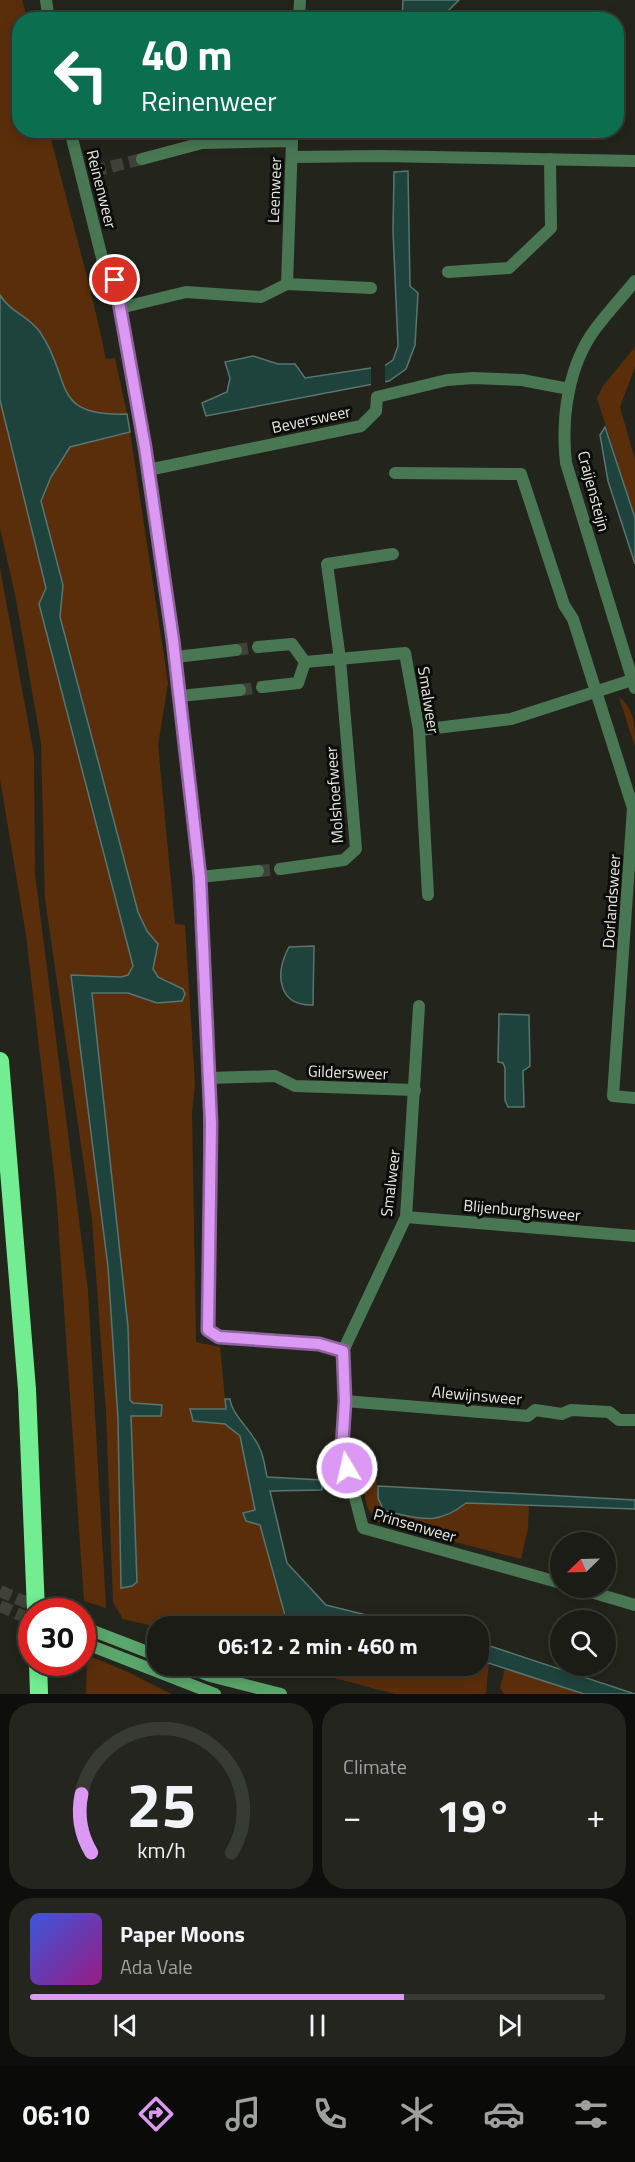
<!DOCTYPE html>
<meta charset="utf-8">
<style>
:root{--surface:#1a1c15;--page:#23251e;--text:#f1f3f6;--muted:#9fa1a0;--line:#383a34;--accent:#dc99f4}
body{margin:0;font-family:"Titillium Web",sans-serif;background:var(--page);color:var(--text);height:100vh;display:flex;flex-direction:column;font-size:22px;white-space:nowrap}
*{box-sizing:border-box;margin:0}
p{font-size:20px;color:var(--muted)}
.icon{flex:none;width:33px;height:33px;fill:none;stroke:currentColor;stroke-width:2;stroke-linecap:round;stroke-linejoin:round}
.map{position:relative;height:1694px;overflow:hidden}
.side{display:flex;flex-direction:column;gap:9px;padding:9px;background:#0e0f0c;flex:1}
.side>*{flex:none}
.top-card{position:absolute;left:12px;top:12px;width:612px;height:126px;border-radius:24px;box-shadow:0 3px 15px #0003,0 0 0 2px var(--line);background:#0b6e4f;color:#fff;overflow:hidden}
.needle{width:39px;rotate:247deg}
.fabs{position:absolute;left:550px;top:1532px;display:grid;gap:12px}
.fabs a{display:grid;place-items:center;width:66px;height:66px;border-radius:50%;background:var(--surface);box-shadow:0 3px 15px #0003,0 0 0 2px var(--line);font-size:30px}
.speed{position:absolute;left:18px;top:1598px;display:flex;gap:12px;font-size:30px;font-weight:700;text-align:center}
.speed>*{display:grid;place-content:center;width:78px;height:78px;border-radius:50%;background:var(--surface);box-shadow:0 3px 15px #0003,0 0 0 2px var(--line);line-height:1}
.speed .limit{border:9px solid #d22;background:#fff;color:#111}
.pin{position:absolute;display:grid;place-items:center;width:51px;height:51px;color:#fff;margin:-26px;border:3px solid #fff;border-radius:50%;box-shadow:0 2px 6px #0007}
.me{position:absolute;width:66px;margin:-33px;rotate:351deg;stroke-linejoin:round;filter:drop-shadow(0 0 4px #0008)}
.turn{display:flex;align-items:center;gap:21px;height:126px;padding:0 30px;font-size:27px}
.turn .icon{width:78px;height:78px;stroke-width:2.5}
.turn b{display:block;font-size:42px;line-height:51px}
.big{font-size:45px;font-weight:700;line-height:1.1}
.side .card{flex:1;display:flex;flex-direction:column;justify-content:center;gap:9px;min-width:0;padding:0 21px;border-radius:24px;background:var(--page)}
.side .dial{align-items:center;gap:0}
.dial svg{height:156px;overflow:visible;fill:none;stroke:var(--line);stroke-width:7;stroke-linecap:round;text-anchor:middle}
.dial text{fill:var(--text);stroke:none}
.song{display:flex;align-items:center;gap:18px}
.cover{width:72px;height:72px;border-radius:9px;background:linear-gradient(135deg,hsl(230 70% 55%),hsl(310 70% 35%))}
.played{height:6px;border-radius:3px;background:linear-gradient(90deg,var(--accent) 65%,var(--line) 65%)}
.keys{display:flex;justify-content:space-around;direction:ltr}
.heat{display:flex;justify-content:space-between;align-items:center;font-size:33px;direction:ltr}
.side .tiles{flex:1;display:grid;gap:9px;grid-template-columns:1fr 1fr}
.card:last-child{grid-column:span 2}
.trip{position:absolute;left:147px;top:1616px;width:342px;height:60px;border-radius:24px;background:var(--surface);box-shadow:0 3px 15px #0003,0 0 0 2px var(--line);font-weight:700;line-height:60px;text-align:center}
.dock{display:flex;height:96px;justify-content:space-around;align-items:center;background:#0a0b08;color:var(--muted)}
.dock .icon{width:42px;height:42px}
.dock .selected{color:var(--accent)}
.dock b{font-size:27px;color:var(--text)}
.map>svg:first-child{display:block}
.green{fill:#5b2e0b}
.water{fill:#1e433d;stroke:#5a756f;stroke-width:1.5}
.pier{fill:#23251c}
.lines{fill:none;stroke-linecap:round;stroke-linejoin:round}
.minor-tunnel{stroke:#40423a;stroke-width:12;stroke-dasharray:12 6;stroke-linecap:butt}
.secondary-tunnel{stroke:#40423a;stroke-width:12;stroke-dasharray:12 6;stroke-linecap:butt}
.minor{stroke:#497753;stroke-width:12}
.tertiary{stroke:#497753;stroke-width:12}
.secondary{stroke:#5ba66c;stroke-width:12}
.motorway{stroke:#72ed91;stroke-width:18}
.route-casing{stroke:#8f639f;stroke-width:15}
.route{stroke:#dc99f4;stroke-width:10}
.labels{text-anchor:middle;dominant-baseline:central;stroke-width:6;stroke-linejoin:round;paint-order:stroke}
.street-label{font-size:16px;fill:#e7e9e3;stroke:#0c0d0a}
</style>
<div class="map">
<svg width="635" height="1694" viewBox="0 0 635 1694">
<rect width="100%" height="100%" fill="#23251c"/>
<!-- green -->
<g class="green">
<path d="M0,0h22l5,19 -7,1v110l29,1c19,76 41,151 57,228l9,-1 12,56c-78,3 -54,-34 -87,-82 -11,-16 -30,-20 -40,-37z"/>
<polygon points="635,347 635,367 620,407 635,460 635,518 597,398 603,386"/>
<polygon points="0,400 46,588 39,604 133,966 128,975 121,977 71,975 108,1267 118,1419 121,1583 123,1587 132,1586 137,1581 131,1416 161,1416 162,1405 133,1403 130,1400 128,1327 92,993 128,993 157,1003 182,1001 169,980 158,977 153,969 158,944 147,931 138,912 60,617 63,585 41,501 51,477 70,447 130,432 168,683 158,745 175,924 185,925 195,1084 192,1111 196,1342 220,1347 226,1409 190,1409 193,1421 225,1424 240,1436 255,1510 243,1513 246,1521 260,1524 285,1619 308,1626 157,1627 123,1619 113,1602 106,1412 92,1220 45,899 41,743 16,599 0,528"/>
<polygon points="0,568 34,755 35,874 88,1291 106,1608 84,1601 56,1191 26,935 0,779"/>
<path d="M619,697c16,13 16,30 16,50z"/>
<path d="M359,1468h16l3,30 7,13c34,7 52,16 81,-8l63,3 -1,22 -7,31 -146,-38 -8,-15z"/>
<polygon points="87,1655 130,1673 171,1694 86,1694"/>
<polygon points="479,1660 489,1662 486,1694 395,1694 285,1665 478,1665"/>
<polygon points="505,1668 584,1694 504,1694 500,1688"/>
</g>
<!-- water -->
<g class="water">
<polygon points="403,0 459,0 440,19 402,20"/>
<polygon points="408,171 410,286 418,293 415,345 406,369 389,381 206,416 202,403 227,392 230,378 225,362 253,356 278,364 295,364 305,378 384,366 393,360 398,346 393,231 394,172"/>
<path d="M0,295c10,17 29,21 40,37 33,48 9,85 87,82l3,18 -60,15 -19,30 -10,24 22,84 -3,32 78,295 9,19 11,13 -5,25 5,8 25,12 2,5 -3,7 -25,2 -29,-10h-36l36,334 2,73 3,3 29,2 -1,11h-30l6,166 -5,4 -11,2 -3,-169 -10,-152 -37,-292 50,2 7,-2 5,-9 -94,-362 7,-16 -46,-188z"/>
<polygon points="605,427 635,518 635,564 608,481 600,435"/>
<path d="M314,946l-1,59c-36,1 -38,-32 -24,-58z"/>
<polygon points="499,1014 529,1015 530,1066 523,1071 524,1107 508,1107 505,1100 505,1068 503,1063 498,1062"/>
<path d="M225,1399h5c2,17 23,32 30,50 4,8 5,19 7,28l55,3v10l-52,1 17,72 39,42 85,21h-103l-22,-7 -26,-94 -14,-4 -3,-8 12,-3 -15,-74 -15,-12 -32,-3 -3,-12h36z"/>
<path d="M378,1486l257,14v9l-169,-6c-30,24 -47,15 -82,8l-6,-13z"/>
<polygon points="479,1643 493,1647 635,1694 584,1694 479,1660"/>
</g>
<!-- pier -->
<polygon class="pier" points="385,363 385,383 371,386 371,366"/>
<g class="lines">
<!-- minor-tunnel -->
<g class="minor-tunnel">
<polyline points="94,171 142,159"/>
<polyline points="236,650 258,647"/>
<polyline points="240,690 262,687"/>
<polyline points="258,871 280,869"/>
</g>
<!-- secondary-tunnel -->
<g class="secondary-tunnel">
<polyline points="0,1591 46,1611"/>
<polyline points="0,1606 32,1620"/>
</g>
<!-- minor -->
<g class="minor">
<polyline points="46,0 49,20"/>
<polyline points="299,20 300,0"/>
<path d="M70,130l33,132 12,18c30,158 54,317 72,477 4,41 10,81 13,122 11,150 10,300 8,451l11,7 100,7 24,7"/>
<polyline points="292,157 382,156 635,161"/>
<polyline points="142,159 202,143 292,141 287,284"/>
<polyline points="448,272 509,268 551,228 550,159"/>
<polyline points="120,308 186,292 261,297 287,284 371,288"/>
<polyline points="148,470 361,426 376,411 377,397 447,380 473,378 522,380 569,389"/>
<polyline points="395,473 521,474 564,605 573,619 633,808 613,1096 635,1098"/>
<polyline points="258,647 292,644 305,662 405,653 419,730 428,895"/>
<polyline points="176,657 236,650"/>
<polyline points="262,687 298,683 305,662"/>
<polyline points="180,696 240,690"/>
<polyline points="419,730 511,719 632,680"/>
<polyline points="280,869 344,860 356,849 340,659 327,564 393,554"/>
<polyline points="200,877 258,871"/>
<polyline points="419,1006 406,1217 343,1351 345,1401 342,1448 363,1528 561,1583"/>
<polyline points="210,1078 275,1076 295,1086 415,1090"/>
<polyline points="406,1217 635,1236"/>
<polyline points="345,1401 528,1416 535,1410 562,1414 571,1410 609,1412 619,1420 635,1420"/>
<polyline points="574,1587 635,1605"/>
</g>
<!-- tertiary -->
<path class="tertiary" d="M635,281c-13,16 -27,31 -39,47 -28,37 -35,90 -30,135l69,225"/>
<!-- secondary -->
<g class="secondary">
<polyline points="83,1627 158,1656"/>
<polyline points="84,1643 215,1694"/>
<polyline points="181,1665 210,1676 281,1694"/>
</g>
<!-- motorway -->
<g class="motorway">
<polyline points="0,1061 27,1389 36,1611"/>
<polyline points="38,1662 39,1694"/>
</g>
</g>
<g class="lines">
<defs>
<polyline id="route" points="115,280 145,447 173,640 200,877 211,1124 208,1330 219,1337 319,1344 343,1351 345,1401 342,1448 347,1468"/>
</defs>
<!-- route casing -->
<use href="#route" class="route-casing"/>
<!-- route -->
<use href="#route" class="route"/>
</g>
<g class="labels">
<!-- street labels -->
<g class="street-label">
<text transform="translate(102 189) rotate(76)">Reinenweer</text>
<text transform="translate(274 190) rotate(-88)">Leenweer</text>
<text transform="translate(311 419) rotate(-12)">Beversweer</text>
<text transform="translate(594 491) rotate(75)">Craijensteijn</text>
<text transform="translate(429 700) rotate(81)">Smalweer</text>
<text transform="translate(334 795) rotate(-94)">Molshoefweer</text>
<text transform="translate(611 901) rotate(-86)">Dorlandsweer</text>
<text transform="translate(348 1072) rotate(2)">Gildersweer</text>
<text transform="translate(390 1183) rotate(-83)">Smalweer</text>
<text transform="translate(522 1210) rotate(5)">Blijenburghsweer</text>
<text transform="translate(477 1395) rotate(5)">Alewijnsweer</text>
<text transform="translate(415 1525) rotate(16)">Prinsenweer</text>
</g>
</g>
</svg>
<div class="fabs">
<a><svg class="needle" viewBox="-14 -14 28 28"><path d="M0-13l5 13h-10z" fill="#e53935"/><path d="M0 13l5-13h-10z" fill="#9fa1a0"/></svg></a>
<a><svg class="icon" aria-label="search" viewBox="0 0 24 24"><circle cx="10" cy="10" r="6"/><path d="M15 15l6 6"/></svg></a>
</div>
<div class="speed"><div class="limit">30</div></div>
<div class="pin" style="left:115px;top:280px;background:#d93025"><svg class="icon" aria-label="arrive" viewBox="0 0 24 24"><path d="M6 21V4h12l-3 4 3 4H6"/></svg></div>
<svg class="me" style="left:347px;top:1468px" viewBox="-20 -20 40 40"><circle r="17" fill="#dc99f4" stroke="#fff" stroke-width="3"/><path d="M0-11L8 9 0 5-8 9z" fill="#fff"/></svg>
<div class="trip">06:12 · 2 min · 460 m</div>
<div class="top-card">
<div class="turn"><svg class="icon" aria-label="left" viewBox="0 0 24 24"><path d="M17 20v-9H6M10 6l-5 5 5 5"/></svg><div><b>40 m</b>Reinenweer</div></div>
</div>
</div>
<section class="side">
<div class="tiles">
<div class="card dial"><svg viewBox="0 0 100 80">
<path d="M14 69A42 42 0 1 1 86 69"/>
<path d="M14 69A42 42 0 0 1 9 39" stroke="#dc99f4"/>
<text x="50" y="56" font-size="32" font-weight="700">25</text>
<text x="50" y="72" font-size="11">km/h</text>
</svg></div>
<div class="card"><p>Climate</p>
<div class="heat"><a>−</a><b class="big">19°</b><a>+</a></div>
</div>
<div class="card">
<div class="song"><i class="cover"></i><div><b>Paper Moons</b><p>Ada Vale</p></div></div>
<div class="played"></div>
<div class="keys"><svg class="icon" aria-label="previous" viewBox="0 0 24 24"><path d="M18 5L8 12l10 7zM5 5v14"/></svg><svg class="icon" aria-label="pause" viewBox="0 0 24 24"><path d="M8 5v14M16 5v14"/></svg><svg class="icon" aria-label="next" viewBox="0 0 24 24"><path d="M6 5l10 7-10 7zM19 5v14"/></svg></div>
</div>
</div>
</section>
<nav class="dock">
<b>06:10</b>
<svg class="icon selected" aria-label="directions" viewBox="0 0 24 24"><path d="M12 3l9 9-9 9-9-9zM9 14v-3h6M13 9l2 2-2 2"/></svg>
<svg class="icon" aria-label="music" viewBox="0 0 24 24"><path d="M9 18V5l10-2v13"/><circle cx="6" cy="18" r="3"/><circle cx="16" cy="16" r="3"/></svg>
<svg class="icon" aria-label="phone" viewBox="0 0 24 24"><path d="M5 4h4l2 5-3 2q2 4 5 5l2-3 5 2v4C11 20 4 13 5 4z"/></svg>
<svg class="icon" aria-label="climate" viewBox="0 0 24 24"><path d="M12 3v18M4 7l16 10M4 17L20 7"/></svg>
<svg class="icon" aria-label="car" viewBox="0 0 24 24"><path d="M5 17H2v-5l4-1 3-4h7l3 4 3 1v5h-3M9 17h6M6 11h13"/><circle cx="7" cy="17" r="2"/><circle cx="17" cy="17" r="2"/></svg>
<svg class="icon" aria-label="filters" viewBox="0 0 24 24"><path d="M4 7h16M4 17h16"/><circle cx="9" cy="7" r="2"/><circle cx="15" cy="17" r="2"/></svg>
</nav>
